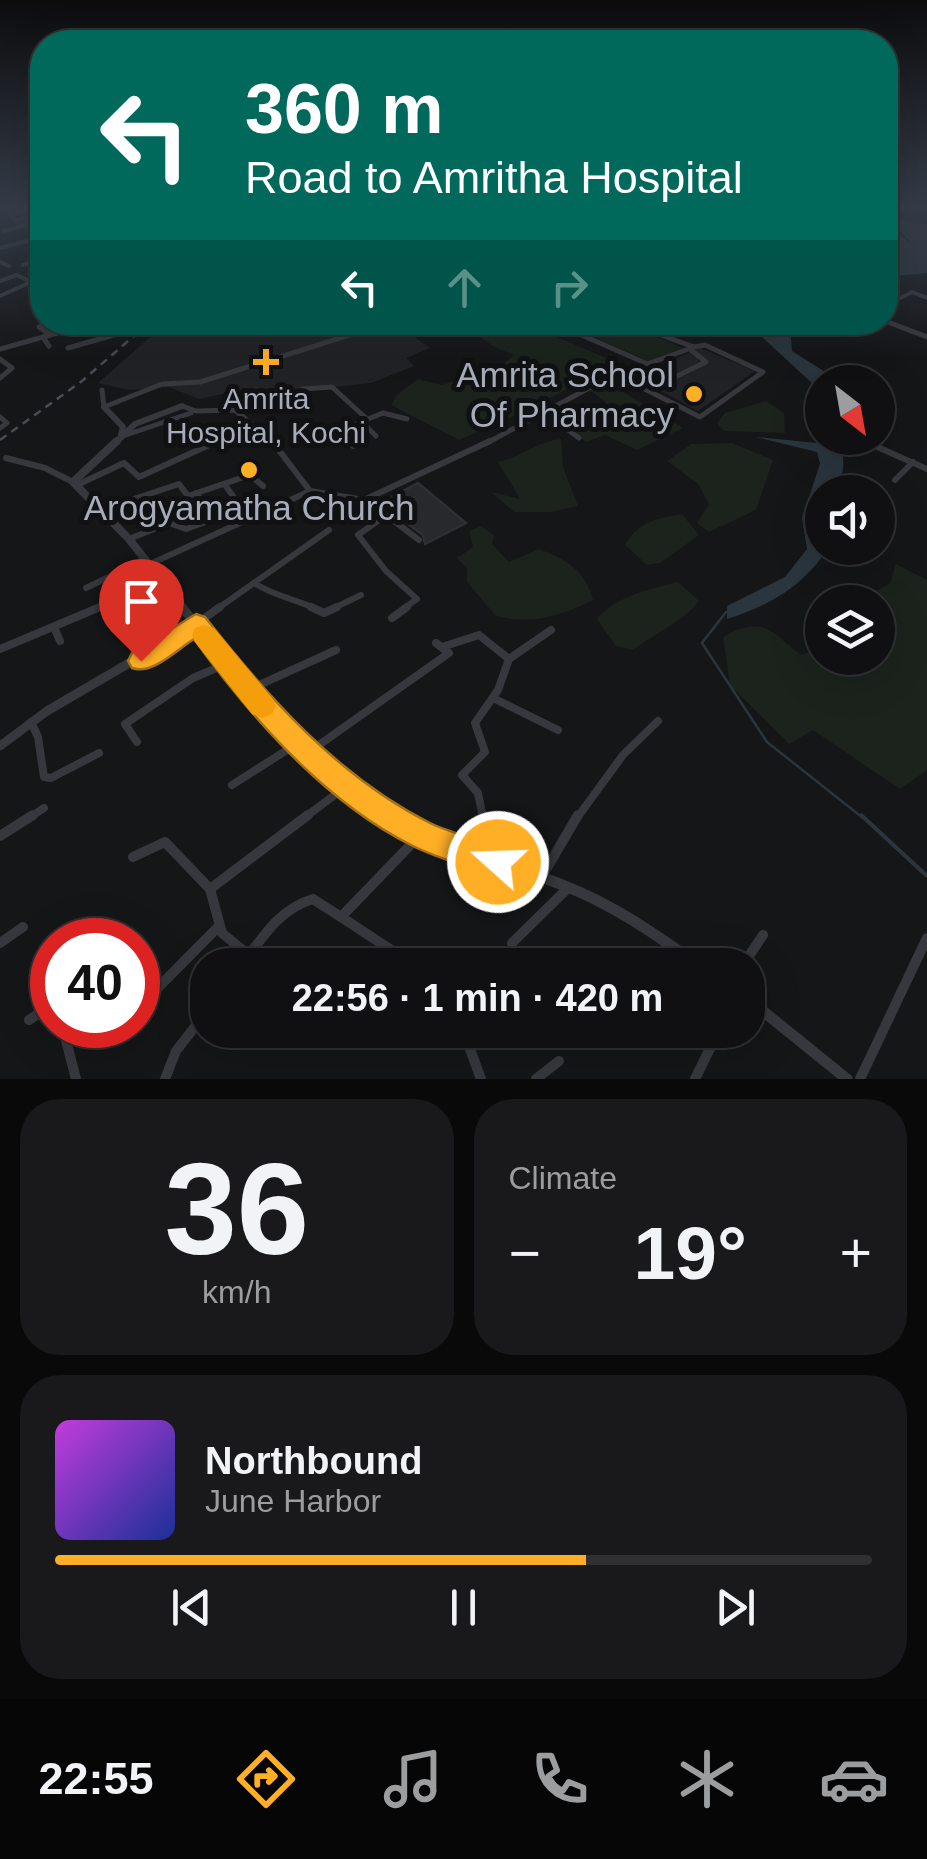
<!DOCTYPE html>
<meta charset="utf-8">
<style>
:root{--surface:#101012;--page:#19191b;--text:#f1f3f6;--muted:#9c9d9f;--line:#303032;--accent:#ffaf26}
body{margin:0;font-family:Arial,sans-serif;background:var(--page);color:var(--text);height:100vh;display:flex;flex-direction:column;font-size:38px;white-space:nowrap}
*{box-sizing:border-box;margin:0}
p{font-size:32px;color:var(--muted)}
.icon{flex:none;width:55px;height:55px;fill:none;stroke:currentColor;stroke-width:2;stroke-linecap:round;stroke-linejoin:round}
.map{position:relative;height:1079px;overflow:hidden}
.drawer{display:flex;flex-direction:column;gap:20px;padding:20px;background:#09090a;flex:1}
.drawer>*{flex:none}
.hud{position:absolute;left:30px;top:30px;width:868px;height:305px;border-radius:40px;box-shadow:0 10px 40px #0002,0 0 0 2px var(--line);background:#00695c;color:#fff;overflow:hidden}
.needle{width:65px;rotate:149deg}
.buttons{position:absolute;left:805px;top:365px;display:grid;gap:20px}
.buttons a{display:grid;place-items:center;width:90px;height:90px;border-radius:50%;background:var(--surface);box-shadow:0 10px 40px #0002,0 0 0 2px var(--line);font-size:50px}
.speed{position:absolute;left:30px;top:918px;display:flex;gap:20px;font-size:50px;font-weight:700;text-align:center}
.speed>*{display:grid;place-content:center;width:130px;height:130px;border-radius:50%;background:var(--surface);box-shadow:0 10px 40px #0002,0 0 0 2px var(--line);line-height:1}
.speed .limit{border:15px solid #d22;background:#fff;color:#111}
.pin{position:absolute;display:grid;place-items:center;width:85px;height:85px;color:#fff;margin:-102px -42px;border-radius:50% 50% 50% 0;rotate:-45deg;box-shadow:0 0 10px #0007}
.pin .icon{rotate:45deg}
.me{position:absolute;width:110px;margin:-55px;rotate:290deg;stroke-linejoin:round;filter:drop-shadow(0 0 8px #0008)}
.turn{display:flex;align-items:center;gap:35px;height:210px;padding:0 50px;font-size:45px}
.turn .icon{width:130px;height:130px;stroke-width:2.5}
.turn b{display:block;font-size:70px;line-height:85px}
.lanes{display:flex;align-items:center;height:95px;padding:0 50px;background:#0003;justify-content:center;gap:50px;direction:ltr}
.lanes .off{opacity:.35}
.big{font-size:75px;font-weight:700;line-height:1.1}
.drawer .tile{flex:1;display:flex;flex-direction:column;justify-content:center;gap:15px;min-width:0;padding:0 35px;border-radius:40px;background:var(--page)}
.drawer .dial{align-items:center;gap:0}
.dial b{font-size:130px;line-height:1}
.song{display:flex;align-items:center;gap:30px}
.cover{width:120px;height:120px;border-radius:15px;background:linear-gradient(135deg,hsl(290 70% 55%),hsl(230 70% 35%))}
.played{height:10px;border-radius:5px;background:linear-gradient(90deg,var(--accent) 65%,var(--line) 65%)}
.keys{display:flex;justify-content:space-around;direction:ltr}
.heat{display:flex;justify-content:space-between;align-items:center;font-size:55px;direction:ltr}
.drawer .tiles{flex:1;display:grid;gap:20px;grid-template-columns:1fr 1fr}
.tile:last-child{grid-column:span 2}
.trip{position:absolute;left:190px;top:948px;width:575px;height:100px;border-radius:40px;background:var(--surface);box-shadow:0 10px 40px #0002,0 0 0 2px var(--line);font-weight:700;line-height:100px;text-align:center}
.tabs{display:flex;height:160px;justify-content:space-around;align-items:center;background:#060607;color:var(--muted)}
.tabs .icon{width:70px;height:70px}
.tabs .selected{color:var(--accent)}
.tabs b{font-size:45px;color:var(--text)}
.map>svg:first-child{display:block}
.built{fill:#212225}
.green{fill:#1b231c}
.water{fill:#2a353d}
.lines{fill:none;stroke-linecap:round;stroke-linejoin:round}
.stream-far1{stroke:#2a353d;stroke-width:2.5}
.stream{stroke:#2a353d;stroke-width:4}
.building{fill:#28292c;stroke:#2f2f34;stroke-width:2.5}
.minor-far4{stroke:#36383d;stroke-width:4}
.minor-far3{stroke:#36383d;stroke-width:5}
.minor-far2{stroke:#36383d;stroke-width:6}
.minor-far1{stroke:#36383d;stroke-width:8}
.minor{stroke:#36383d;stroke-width:10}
.tertiary-far3{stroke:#36383d;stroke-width:6}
.tertiary-far2{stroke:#36383d;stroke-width:8}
.tertiary-far1{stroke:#36383d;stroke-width:9}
.tertiary{stroke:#36383d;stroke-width:11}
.rail{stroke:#494c52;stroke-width:2.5;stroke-dasharray:8 6;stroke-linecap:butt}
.route{fill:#ffaf26;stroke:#a67219;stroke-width:2.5}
.slow{fill:#f59e0b}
.poi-dot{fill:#ffaf26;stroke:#101113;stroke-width:4}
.labels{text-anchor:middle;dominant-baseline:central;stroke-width:10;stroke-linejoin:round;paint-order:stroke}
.far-poi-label{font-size:30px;fill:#a6adb9;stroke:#101113}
.poi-label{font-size:35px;fill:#a6adb9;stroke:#101113;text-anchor:end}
</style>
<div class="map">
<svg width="927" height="1079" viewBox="0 0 927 1079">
<rect width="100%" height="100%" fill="#151618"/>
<!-- built -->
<g class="built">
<polygon points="166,323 395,323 430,348 406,358 414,366 371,383 252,396 232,392 199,399 169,387 129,390 98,383"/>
<polygon points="700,348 755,371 698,411 633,376"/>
</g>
<!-- green -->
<g class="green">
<polygon points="523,323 616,362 530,409 459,440 391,405 397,395 418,379 442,385 503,364 514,355 494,347 472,331"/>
<polygon points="615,324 625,324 683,348 651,362 598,339"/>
<polygon points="613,386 683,428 637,450 605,435 586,442 555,418 562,403 581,412 607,403 588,389"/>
<polygon points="766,401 784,413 785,433 724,431 717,423 725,413"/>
<path d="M561,439l2,28 15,39 -28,6h-36l-23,-20 29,7 -22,-37c23,-5 40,-21 63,-23z"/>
<polygon points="732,443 773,460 756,510 709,532 697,523 709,504 698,484 667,461 691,444"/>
<path d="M682,514l17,21 -39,28 -13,2 -22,-20c13,-23 32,-27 57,-31z"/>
<path d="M481,526l13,9 -2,9 17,18 30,-13c27,10 47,22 54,51 -32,16 -61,25 -97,16l-29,-34v-14l-10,-10 16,-11 -4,-16z"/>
<path d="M896,564l31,16v190l-27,19 -87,-59 -24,14 -59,-59 -7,-48c41,-22 46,-7 78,18l21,-8v11h56v-56h-26l13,-13 13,1 12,-7z"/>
<path d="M678,582l21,19c-16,21 -44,32 -66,49l-17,-4 -19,-27c19,-23 53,-30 81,-37z"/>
</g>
<!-- water -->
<g class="water">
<polygon points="891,219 927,224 927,273 885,277 885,248 905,245 885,246 885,221 912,245"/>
<path d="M747,323h38l5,5 2,23 49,31h-19v56h21c-2,29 6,25 -9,54h-12v56l5,2c-26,38 -57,55 -100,69v-13l58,-29 22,-28 -5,-31 18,-54 -3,-12 -61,-15 61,6 -3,-58z"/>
</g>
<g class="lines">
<!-- stream-far1 -->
<polyline class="stream-far1" points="726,612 702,643 767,742 863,818"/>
<!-- stream -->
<polyline class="stream" points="861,815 927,876"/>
</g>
<!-- building -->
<polygon class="building" points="418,483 466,523 425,544 423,535 380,503"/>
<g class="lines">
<!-- minor-far4 -->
<g class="minor-far4">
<polyline points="5,206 15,220 42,235"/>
<polyline points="908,206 927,211"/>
<polyline points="9,214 42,207"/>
<polyline points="17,220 42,215"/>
<polyline points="25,224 42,220"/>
<polyline points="3,231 26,225"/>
<polyline points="0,248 42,237"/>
<polyline points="0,262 9,266"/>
<polyline points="23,265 42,259"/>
<polyline points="35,279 42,292"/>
<polyline points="0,281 17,275 29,281"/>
<polyline points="0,296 42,277"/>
<polyline points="885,306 912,292 927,298"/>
</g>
<!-- minor-far3 -->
<g class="minor-far3">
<polyline points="885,321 927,337"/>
<polyline points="552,322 650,365"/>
<polyline points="49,324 39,327 49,334"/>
<polyline points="389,324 405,329"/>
<polyline points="43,337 49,346"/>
<polyline points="68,348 117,334 121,330 118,322"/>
<polyline points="0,349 93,323"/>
<polyline points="0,359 12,368 0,378"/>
<polyline points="619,376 700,417 763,372 705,345 694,347"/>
<polyline points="677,376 706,362 691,350"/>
<polyline points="102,390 104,407 162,384 200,382 391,322"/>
<polyline points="182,406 196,411 235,410 275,444"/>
<polyline points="235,410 303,389 332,387 367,419"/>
<polyline points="545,413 579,438"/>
<polyline points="0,417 7,423 0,428"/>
<polyline points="361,421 376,436"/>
<polyline points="123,436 191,413"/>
<polyline points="859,439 869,444"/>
<polyline points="350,444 339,433 341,430 383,413 407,419"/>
<polyline points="485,444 604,380 694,347 625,322"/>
</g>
<!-- minor-far2 -->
<g class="minor-far2">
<polyline points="272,441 310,491 364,500 490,441"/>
<polyline points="348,441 353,446"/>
<polyline points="864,441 927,469"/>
<polyline points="6,458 45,468 73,482"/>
<polyline points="895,480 913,462"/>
<polyline points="77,485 124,463 139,477 209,445"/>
<polyline points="225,485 233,496"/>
<polyline points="196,493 206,508"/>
<polyline points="364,500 386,515 358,535 386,571 417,599 403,609"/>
<polyline points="101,510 179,484 188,496 250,475 263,486"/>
<polyline points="386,515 419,540"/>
<polyline points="129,539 169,523 186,529 220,517"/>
<polyline points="150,564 310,491"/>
<path d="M254,583c20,13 41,16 62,26"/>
<polyline points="86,588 146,559"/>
<polyline points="95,609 162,579"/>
<polyline points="217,609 329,530"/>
<polyline points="332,609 361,595"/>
</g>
<!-- minor-far1 -->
<g class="minor-far1">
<polyline points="311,607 324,613 337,607"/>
<polyline points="392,618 407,607"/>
<polyline points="196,624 220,607"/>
<polyline points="54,627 60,641"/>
<polyline points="442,647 479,635 509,659"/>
<polyline points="0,649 100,607"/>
<polyline points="248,690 336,650"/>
<polyline points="493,698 558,730"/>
<polyline points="31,722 38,737 44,777 51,778 99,753"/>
<polyline points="137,742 125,724 193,678 226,664"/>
<polyline points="309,752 449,653 436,643"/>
<polyline points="232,785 298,743"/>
<polyline points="29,818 44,808"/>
<polyline points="304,818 348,785"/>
<polyline points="483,818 478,793 462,775 485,752 475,723 498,690 509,659 551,630"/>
<polyline points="577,818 623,755 658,721"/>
</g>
<!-- minor -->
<g class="minor">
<polyline points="0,836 33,815"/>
<polyline points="471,851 483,815"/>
<polyline points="133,857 165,842 210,889 222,933 250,956"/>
<polyline points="541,878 578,815"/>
<polyline points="210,889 308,815"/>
<polyline points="341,917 414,965"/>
<polyline points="0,943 23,927"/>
<polyline points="512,943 568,888"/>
<path d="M242,965c20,-27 37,-56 71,-66l28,18 80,-83"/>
<polyline points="743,965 763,935"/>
<polyline points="138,1008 219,926"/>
<polyline points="29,1020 50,1006 52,1010"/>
<polyline points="62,1025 76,1079"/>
<polyline points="463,1030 481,1079"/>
<polyline points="165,1079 176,1051 208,1010"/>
<polyline points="536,1079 559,1061"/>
<polyline points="695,1079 719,1030"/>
<polyline points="860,1079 927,938"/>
</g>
<!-- tertiary-far3 -->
<g class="tertiary-far3">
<polyline points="104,407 123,427 121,435"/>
<polyline points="114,444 135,424 182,406"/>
</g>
<!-- tertiary-far2 -->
<polyline class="tertiary-far2" points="117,441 73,482 129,539 184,609"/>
<!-- tertiary-far1 -->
<g class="tertiary-far1">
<path d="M182,607c67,87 122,149 215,211"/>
<polyline points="0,746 47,711 196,624"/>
</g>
<!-- tertiary -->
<g class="tertiary">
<path d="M393,815c52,35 115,48 172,71 49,19 91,49 134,79"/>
<polyline points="748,999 847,1079"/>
</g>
<!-- rail -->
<polyline class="rail" points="0,440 82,381 150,322"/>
</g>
<!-- sky -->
<linearGradient id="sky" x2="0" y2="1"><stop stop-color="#0c0c0d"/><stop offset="0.58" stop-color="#353c48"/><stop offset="1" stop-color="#353c48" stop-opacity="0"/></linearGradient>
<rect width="927" height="357" fill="url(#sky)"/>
<!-- route -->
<path class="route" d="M196,614l9,3c62,79 133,160 225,206 25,12 54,17 80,28l5,11 -5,11 -12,4c-28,-10 -60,-18 -87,-32 -86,-43 -162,-130 -217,-206 -18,11 -41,36 -62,29l-4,-7 4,-8z"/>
<!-- slow -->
<polygon class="slow" points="204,625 214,628 272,698 276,706 272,714 262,718 252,714 195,642 192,635 195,628"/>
<!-- markers -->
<g class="poi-dot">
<path d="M261 347h10v10h10v10h-10v10h-10v-10h-10v-10h10z"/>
<circle cx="694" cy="394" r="10"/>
<circle cx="249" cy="470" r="10"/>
</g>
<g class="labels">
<!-- far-poi labels -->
<g class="far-poi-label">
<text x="266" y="398">Amrita<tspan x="266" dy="34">Hospital, Kochi</tspan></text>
</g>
<!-- poi labels -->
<g class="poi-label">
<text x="674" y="374">Amrita School<tspan x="674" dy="40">Of Pharmacy</tspan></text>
<text x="249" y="507" text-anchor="middle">Arogyamatha Church</text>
</g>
</g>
</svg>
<div class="buttons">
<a><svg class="needle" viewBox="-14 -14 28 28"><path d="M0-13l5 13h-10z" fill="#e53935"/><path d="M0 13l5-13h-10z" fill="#9c9d9f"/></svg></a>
<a><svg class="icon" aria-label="sound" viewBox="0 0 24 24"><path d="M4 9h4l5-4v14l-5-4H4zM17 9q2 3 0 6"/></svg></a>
<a><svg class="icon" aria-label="layers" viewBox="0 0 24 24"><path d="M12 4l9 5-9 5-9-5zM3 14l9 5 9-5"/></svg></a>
</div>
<div class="speed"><div class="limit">40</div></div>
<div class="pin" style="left:141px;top:661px;background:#d93025"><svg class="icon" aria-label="arrive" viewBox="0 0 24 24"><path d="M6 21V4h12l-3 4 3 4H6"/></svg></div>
<svg class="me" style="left:498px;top:862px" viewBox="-20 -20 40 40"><circle r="17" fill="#ffaf26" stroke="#fff" stroke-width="3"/><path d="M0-11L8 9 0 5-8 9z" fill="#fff"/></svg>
<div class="trip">22:56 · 1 min · 420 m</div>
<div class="hud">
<div class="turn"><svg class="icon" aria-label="left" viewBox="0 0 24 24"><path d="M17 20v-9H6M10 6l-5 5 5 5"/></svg><div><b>360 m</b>Road to Amritha Hospital</div></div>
<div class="lanes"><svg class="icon" aria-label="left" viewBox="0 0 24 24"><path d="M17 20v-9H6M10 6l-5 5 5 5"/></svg><svg class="icon off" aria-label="ahead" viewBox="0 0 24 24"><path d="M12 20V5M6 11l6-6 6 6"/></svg><svg class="icon off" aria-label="right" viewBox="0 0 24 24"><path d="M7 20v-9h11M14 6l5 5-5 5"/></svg></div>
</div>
</div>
<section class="drawer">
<div class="tiles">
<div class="tile dial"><b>36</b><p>km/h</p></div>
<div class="tile"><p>Climate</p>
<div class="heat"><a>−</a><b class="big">19°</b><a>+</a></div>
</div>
<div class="tile">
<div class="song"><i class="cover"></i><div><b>Northbound</b><p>June Harbor</p></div></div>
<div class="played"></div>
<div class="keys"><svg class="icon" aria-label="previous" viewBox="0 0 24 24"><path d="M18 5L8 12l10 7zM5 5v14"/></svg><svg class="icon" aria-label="pause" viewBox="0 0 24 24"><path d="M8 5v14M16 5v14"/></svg><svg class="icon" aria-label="next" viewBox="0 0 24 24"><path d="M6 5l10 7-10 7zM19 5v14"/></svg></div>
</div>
</div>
</section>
<nav class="tabs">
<b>22:55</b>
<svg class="icon selected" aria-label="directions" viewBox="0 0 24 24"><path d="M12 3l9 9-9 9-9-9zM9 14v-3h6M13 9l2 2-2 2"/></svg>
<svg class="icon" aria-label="music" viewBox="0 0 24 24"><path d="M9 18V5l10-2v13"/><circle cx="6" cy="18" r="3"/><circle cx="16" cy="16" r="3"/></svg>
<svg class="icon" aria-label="phone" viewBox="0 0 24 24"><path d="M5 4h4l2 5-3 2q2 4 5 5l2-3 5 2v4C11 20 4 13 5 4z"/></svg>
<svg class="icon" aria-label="climate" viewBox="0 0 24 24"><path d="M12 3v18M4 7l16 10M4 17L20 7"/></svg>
<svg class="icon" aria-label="car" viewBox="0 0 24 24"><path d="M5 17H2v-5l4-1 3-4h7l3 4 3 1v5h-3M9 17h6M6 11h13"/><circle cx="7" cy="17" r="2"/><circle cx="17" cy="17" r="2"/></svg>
</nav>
